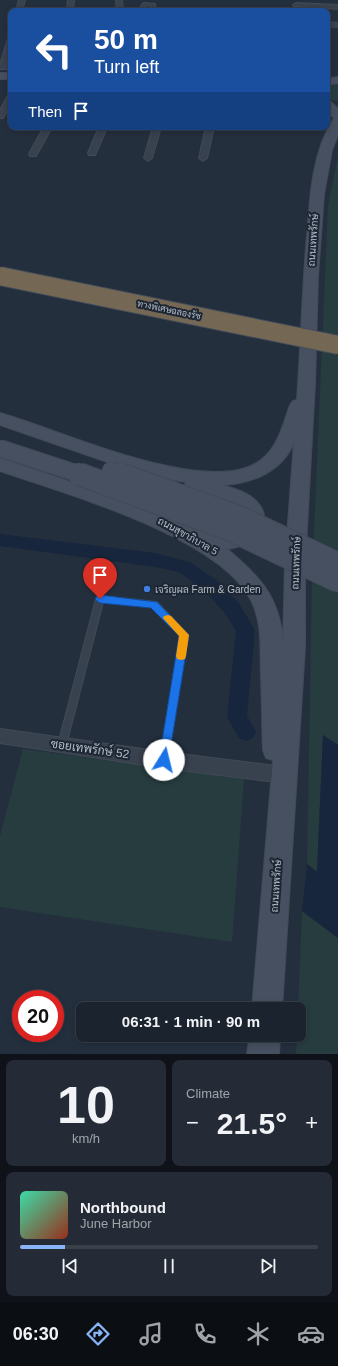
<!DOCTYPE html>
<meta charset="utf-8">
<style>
:root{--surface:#1b232e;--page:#242b36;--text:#f1f3f6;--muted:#a0a4aa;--line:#39404a;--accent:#8ab4f8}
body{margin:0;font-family:Helvetica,Sarabun,sans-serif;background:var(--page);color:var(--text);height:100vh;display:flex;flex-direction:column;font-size:15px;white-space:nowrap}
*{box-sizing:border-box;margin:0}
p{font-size:13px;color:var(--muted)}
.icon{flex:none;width:22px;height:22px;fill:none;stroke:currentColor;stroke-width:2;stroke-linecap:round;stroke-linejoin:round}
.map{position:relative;height:1054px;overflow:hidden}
.details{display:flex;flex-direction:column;gap:6px;padding:6px;background:#0f1319;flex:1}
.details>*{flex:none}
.hud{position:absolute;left:8px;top:8px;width:322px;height:122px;border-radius:8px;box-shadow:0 2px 6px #0003,0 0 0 1px var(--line);background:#1a4fa0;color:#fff;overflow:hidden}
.speed{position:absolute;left:12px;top:990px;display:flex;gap:8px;font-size:20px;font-weight:700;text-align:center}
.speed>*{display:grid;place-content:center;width:52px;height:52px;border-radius:50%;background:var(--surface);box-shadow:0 2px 6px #0003,0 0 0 1px var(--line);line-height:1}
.speed .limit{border:6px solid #d22;background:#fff;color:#111}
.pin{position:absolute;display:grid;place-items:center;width:34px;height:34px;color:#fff;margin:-41px -17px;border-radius:50% 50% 50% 0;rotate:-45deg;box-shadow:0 0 4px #0007}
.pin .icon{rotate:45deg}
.me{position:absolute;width:44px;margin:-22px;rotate:9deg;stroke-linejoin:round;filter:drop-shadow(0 0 3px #0008)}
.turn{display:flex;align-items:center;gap:14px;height:84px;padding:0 20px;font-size:18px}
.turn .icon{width:52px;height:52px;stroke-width:2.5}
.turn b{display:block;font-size:28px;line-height:34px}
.then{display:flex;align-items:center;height:38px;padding:0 20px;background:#0003;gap:8px;font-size:15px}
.big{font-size:30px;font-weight:700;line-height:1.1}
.details .widget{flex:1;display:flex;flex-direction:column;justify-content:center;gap:6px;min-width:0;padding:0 14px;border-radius:8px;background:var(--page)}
.details .dial{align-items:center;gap:0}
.dial b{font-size:52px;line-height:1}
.song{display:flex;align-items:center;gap:12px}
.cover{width:48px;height:48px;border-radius:6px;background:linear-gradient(135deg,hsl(160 70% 55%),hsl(10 70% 35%))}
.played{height:4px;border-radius:2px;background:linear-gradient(90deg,var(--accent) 15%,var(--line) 15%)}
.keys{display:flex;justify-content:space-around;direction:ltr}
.heat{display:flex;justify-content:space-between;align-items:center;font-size:22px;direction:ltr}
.details .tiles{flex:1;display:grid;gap:6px;grid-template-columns:1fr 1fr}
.widget:last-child{grid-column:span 2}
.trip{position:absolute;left:76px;top:1002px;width:230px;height:40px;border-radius:8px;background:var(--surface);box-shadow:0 2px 6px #0003,0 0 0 1px var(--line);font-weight:700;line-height:40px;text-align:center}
.menu{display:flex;height:64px;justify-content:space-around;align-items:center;background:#0b0e12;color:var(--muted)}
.menu .icon{width:28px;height:28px}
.menu .on{color:var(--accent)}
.menu b{font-size:18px;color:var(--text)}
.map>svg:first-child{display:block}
.green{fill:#263c3f}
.water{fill:#17263c}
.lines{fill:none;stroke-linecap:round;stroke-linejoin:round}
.canal{fill:#17263c;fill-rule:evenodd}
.lane-casing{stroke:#414a57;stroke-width:2}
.street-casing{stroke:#414a57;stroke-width:2}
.secondary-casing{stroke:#414a57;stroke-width:2}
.lane{fill:#38414e;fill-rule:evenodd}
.street{fill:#38414e;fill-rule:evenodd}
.secondary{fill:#465061;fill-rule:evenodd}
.secondary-bridge-far1-casing{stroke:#414a57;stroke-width:18;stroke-linecap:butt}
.secondary-bridge-casing{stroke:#414a57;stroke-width:24;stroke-linecap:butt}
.highway-bridge-casing{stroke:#434c59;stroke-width:20;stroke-linecap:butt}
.secondary-bridge-far1{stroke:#465061;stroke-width:16}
.secondary-bridge{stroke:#465061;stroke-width:22}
.highway-bridge{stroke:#746855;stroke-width:18}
.route{fill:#1a73e8;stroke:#114b97}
.slow{fill:#f59e0b}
.shop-dot{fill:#3f7fe0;stroke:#1d2633;stroke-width:1.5}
.labels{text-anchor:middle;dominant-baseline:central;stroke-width:4;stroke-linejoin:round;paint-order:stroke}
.far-street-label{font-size:9px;fill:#b4bcc9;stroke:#1d2633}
.street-label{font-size:10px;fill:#b4bcc9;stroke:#1d2633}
.poi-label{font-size:10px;fill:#b4bcc9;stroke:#1d2633;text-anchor:start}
.near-street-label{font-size:12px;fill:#b4bcc9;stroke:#1d2633}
</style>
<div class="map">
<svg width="338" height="1054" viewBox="0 0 338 1054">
<rect width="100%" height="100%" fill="#242f3e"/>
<!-- green -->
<g class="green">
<polygon points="338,83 338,101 327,100 327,85"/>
<polygon points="338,155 338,745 323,735 317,872 307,864 312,580 328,206"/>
<polygon points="23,749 244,779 232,942 0,907 0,836"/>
<polygon points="302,911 338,938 338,1054 296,1054 297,1035 299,1035 298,1009"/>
</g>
<!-- water -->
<polygon class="water" points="323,735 338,745 338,938 302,911 307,864 317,872"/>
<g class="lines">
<!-- canal -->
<polygon class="canal" points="0,534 155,553 190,562 216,580 238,602 255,630 247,716 256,732 253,738 246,741 239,738 227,717 236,631 224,612 204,590 179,572 155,567 0,546"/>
<defs>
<g id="lane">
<polygon points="144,3 155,4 156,11 152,11 152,6 146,5 145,6 145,11 141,11 141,6"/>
<polygon points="100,596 157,602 188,635 167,763 164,764 161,763 160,760 180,636 152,607 103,602 66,745 65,748 62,749 59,748 58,745 96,599 97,597"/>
</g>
<g id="street">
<polygon points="19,0 25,0 22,11 16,11"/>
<polygon points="68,0 74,0 73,11 67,11"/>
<polygon points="116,0 122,0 123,11 117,11"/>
<polygon points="296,3 338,5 338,9 294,6 293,5"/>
<polygon points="327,22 338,23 338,27 327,26"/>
<polygon points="11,37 11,51 7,67 6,69 0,69 0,65 8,39"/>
<polygon points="8,96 11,96 11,104 3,118 0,118 0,110"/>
<polygon points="44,127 52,127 36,156 30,156 29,154"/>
<polygon points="99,127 107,127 96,153 95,155 89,155 88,153"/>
<polygon points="153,127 161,127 152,158 148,161 144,158"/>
<polygon points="206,127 214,127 207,158 203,161 199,158"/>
<polygon points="0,729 164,752 276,766 282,768 285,774 282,780 276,782 164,768 0,743"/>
</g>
<g id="secondary">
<rect x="0" y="73" width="11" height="6"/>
<polygon points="338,77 338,83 327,85 327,79"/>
<path d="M327,101l4,1 7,7v26l-6,15 -8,44 -6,82 -3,107 -10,181v83l-23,362h-30l21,-249 -7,-2 -3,-8c-1,-25 -1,-50 -2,-76 -1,-24 2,-51 -10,-74 -33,-64 -185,-106 -251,-129v-13l159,54 35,18c11,-4 24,4 37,4l13,-10v-11c-12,-15 -38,-19 -56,-24l-3,-5 1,-2 -38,-6 -148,-51v-12c58,16 210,87 261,47 17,-13 22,-35 29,-55l3,-4 4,-1c4,-55 5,-109 10,-164 3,-39 5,-84 27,-118l-7,-7zM294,442l-9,122 -2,81c-2,-46 -22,-68 -56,-96 24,-2 51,-27 29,-48 -8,-9 -22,-12 -34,-16 30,-1 61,-14 72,-43z"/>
<polygon points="250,1035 280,1035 279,1054 247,1054"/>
</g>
</defs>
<!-- lane casing -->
<use href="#lane" class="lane-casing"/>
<!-- street casing -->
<use href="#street" class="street-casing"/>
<!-- secondary casing -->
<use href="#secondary" class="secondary-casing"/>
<!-- lane -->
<use href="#lane" class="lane"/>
<!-- street -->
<use href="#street" class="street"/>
<!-- secondary -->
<use href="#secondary" class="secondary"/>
<defs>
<g id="secondary-bridge-far1">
<polyline points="0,448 82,475"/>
<polyline points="110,470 123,475"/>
</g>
<g id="secondary-bridge">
<polyline points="79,474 231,530 338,581"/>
<polyline points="120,474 239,517 338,564"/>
</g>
<polyline id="highway-bridge" points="0,276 338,345"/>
</defs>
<!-- secondary-bridge-far1 casing -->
<use href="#secondary-bridge-far1" class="secondary-bridge-far1-casing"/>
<!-- secondary-bridge casing -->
<use href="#secondary-bridge" class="secondary-bridge-casing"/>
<!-- highway-bridge casing -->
<use href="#highway-bridge" class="highway-bridge-casing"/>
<!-- secondary-bridge-far1 -->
<use href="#secondary-bridge-far1" class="secondary-bridge-far1"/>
<!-- secondary-bridge -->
<use href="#secondary-bridge" class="secondary-bridge"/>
<!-- highway-bridge -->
<use href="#highway-bridge" class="highway-bridge"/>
</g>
<!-- route -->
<polygon class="route" points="100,595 157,602 189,635 168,763 164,765 160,763 159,760 179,636 151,608 100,603 97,601 95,599 97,596"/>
<!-- slow -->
<polygon class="slow" points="168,615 171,616 189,635 186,656 185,659 181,660 177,659 176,656 179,636 163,618 164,616"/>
<!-- markers -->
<circle class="shop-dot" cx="147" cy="589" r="4"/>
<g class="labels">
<!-- far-street labels -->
<g class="far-street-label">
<text transform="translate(169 310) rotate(12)">ทางพิเศษฉลองรัช</text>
</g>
<!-- street labels -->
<g class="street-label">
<text transform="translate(313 240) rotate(-86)">ถนนเทพรักษ์</text>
<text transform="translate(188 536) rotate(29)">ถนนสุขาภิบาล 5</text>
<text transform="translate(296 563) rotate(-88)">ถนนเทพรักษ์</text>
<text transform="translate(276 886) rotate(-86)">ถนนเทพรักษ์</text>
</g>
<!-- poi labels -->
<g class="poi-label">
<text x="155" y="589">เจริญผล Farm &amp; Garden</text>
</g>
<!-- near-street labels -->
<g class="near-street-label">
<text transform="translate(90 749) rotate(8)">ซอยเทพรักษ์ 52</text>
</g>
</g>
</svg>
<div class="speed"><div class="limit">20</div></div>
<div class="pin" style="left:100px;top:599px;background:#d93025"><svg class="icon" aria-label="arrive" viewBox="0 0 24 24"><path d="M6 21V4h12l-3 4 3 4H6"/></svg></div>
<svg class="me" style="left:164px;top:760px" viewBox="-20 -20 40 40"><circle r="19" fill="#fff"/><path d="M0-13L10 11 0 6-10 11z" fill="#1a73e8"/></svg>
<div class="trip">06:31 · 1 min · 90 m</div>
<div class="hud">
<div class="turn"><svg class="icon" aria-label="left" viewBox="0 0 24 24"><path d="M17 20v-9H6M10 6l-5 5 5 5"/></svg><div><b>50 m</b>Turn left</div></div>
<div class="then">Then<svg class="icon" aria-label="arrive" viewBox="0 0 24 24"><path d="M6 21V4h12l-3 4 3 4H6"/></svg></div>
</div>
</div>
<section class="details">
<div class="tiles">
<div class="widget dial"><b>10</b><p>km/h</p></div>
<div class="widget"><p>Climate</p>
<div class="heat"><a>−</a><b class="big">21.5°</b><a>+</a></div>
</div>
<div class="widget">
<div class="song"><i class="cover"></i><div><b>Northbound</b><p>June Harbor</p></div></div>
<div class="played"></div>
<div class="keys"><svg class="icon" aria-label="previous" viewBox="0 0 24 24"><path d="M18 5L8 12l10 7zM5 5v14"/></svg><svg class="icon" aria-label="pause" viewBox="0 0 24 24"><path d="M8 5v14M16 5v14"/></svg><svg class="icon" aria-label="next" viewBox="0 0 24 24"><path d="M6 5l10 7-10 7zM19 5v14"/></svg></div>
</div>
</div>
</section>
<nav class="menu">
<b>06:30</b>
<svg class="icon on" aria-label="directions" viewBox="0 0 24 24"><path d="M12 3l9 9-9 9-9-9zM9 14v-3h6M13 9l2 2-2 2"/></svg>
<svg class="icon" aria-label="music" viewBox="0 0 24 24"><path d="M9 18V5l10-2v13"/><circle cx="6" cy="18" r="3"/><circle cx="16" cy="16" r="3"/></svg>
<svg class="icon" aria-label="phone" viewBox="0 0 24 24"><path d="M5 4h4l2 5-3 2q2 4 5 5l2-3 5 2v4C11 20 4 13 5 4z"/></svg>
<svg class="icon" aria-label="climate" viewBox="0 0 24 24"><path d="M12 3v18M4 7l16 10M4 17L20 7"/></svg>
<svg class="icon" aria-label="car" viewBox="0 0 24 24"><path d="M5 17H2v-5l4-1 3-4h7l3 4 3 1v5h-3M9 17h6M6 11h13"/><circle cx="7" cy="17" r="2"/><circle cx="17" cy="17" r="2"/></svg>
</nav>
